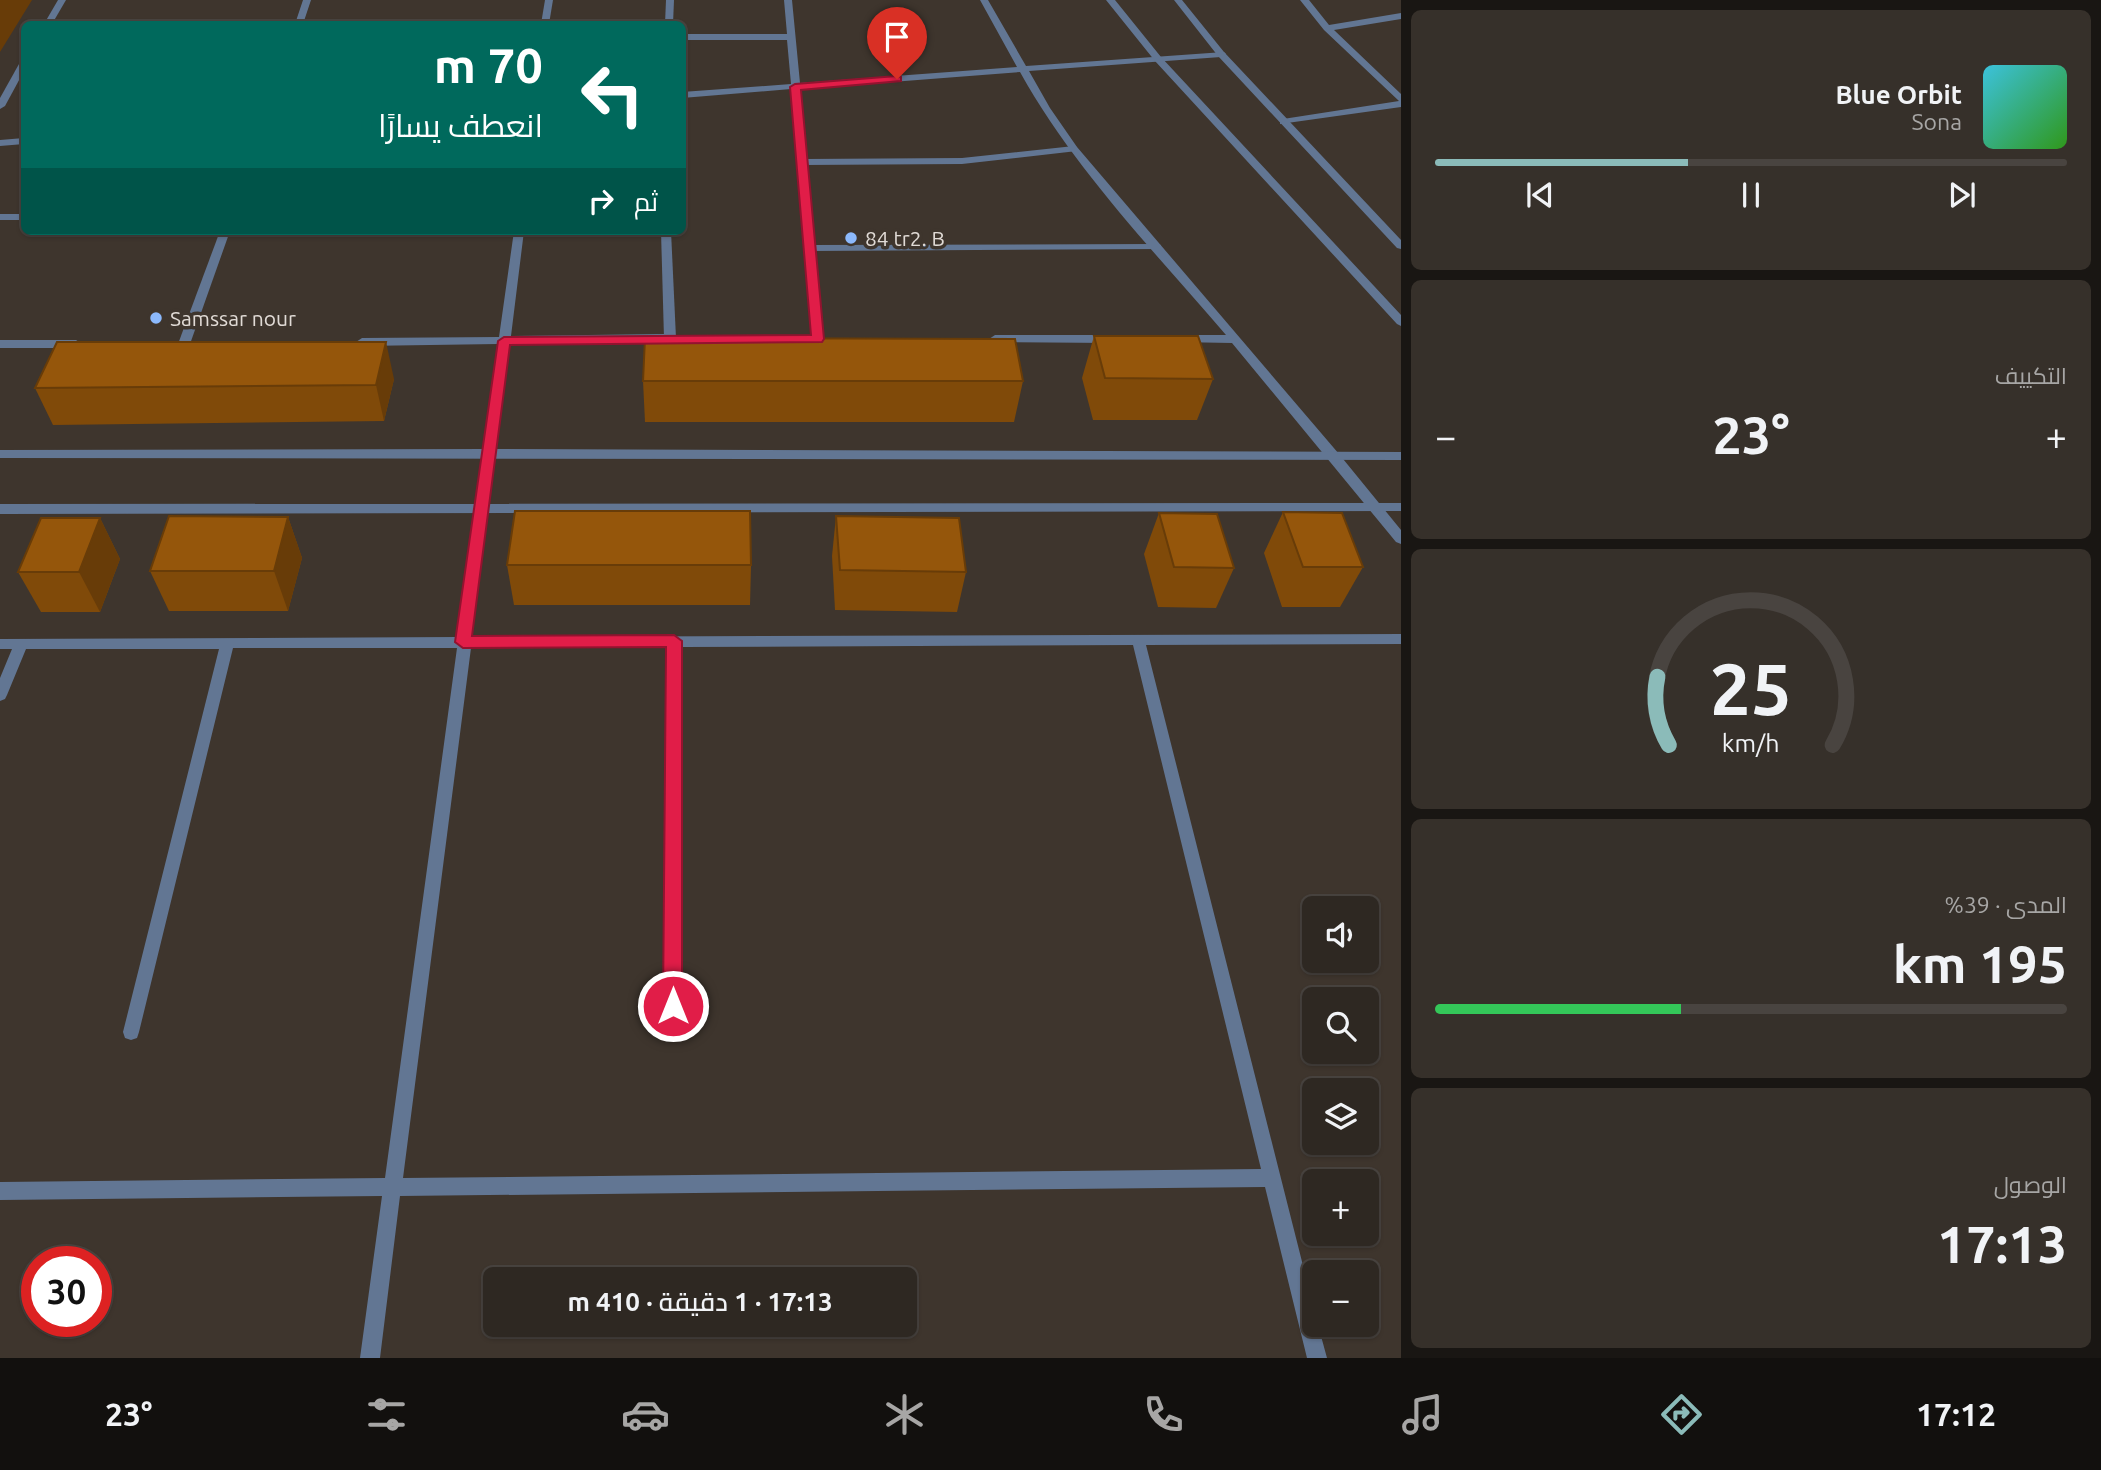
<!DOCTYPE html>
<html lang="ar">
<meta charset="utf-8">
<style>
:root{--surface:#2e2822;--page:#36302a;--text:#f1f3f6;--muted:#a7a6a5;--line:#494440;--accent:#8bbbb9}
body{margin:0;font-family:Ubuntu,Cairo,sans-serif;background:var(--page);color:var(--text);direction:rtl;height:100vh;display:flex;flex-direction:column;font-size:26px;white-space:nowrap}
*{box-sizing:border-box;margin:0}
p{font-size:23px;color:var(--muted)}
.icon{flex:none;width:38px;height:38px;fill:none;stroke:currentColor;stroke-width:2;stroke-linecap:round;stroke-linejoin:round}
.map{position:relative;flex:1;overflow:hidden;direction:ltr}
.details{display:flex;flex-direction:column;gap:10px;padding:10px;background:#191613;width:700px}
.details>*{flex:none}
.hud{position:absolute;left:21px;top:21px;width:665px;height:214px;border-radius:10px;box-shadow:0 2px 5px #0004,0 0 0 2px var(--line);direction:rtl;background:#00695c;color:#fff;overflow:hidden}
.buttons{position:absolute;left:1302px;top:896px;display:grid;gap:14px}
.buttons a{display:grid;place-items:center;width:77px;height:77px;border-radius:10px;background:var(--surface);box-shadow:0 2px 5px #0004,0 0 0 2px var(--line);font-size:35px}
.speed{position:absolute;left:21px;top:1246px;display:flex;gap:14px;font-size:35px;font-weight:700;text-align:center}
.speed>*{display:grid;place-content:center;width:91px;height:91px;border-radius:50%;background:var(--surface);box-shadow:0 2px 5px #0004,0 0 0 2px var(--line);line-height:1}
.speed .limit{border:10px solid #d22;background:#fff;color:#111}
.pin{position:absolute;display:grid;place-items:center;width:60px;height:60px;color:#fff;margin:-72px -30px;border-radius:50% 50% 50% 0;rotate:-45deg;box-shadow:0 0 7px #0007}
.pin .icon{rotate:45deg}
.me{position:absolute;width:77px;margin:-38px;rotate:0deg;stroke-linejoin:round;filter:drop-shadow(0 0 5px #0008)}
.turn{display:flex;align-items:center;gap:24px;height:147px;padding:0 28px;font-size:32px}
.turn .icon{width:91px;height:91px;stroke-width:2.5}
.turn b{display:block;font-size:49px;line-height:60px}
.then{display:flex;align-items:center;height:66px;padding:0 28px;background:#0003;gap:14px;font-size:26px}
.big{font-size:52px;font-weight:600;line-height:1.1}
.details .widget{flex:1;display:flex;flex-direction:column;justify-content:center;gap:10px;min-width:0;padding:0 24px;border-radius:10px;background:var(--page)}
.details .dial{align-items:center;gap:0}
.dial svg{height:182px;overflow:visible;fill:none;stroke:var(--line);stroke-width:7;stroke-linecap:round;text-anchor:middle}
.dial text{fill:var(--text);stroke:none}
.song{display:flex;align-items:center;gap:21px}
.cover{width:84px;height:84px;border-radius:10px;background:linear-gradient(135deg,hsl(190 70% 55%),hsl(110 70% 35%))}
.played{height:7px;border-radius:4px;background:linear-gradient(90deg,var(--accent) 40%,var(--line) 40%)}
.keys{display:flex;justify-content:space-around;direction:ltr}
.heat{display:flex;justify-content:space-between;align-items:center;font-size:38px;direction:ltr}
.charge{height:10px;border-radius:5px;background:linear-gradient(90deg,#34c759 39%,var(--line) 0)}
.trip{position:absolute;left:483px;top:1267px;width:434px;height:70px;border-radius:10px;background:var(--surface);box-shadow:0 2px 5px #0004,0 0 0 2px var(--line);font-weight:600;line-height:70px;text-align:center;direction:rtl}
.tab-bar{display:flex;height:112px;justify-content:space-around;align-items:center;background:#12100e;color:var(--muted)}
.tab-bar .icon{width:49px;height:49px}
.tab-bar .on{color:var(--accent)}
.tab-bar b{font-size:32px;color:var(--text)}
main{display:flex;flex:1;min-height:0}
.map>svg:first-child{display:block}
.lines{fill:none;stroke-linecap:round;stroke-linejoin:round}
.service{fill:#627693;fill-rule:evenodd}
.minor{fill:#627693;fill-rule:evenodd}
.tertiary{fill:#627693;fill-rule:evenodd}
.wall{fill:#804a09}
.shaded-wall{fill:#683c08}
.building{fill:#95560b;stroke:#683c08;stroke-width:2}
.route{fill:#e11d48;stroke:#92132f;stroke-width:2}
.poi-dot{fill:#8cb9fc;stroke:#3e352d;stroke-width:2.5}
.labels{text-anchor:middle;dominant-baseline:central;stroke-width:7;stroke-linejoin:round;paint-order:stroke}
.far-poi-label{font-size:21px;fill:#e1dbd6;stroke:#3e352d;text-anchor:start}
</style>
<main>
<section class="details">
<div class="widget">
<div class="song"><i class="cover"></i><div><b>Blue Orbit</b><p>Sona</p></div></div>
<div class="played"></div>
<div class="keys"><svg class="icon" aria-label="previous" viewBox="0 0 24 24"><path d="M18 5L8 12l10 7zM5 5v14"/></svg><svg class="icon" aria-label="pause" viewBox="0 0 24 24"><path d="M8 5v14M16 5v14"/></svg><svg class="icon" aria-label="next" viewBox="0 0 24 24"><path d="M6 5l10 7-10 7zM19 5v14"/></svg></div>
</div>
<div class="widget"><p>التكييف</p>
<div class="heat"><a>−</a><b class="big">23°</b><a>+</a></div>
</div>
<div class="widget dial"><svg viewBox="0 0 100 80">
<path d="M14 69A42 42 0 1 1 86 69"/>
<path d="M14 69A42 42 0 0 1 9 39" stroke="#8bbbb9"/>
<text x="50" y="56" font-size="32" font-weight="700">25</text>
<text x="50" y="72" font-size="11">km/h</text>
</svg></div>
<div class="widget"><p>المدى · 39%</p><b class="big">195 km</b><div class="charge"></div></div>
<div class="widget"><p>الوصول</p><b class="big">17:13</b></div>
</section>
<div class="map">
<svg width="1401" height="1358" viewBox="0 0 1401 1358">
<rect width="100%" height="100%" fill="#3e352d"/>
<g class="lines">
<!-- service -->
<g class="service">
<polygon points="1074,146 1077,147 1077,151 962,164 804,165 799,162 804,159 962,158"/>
<polygon points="661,231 671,231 676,338 670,342 664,338"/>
<polygon points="1157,244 1161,245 1161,249 811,251 806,248 811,245"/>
</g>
<!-- minor -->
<g class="minor">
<polygon points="58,0 66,0 52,24 44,24"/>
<polygon points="303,0 311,0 303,24 295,24"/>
<polygon points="545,0 553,0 549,24 541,24"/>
<polygon points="666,0 674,0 673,24 665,24"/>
<path d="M784,0h8l8,83 217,-16 -37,-67h8l38,66 198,-14 2,2 -5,3 -192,14 21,37 27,39 262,307 62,76v14l-5,-2 -164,-199 -55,-1 -2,-3 6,-4h45c-72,-84 -152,-166 -206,-263l-219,17 23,250 -2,3h-8l-23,-253 -109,9v-6l109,-8 -4,-44h-105v-6h105z"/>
<polygon points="1300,0 1309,0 1329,25 1401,13 1401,19 1334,30 1401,94 1401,107 1280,124 1280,120 1283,119 1399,101 1324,30"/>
<polygon points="24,61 24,71 5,106 0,109 0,98 19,64"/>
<polygon points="24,138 24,144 0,146 0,140"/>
<rect x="0" y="214" width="24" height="6"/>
<polygon points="220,231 230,231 190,344 184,348 180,347 178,344"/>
<path d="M514,231h10l-13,105 153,-2 6,4 -6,4 -154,2 -38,293 929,-3v10l-255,1 168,664v16h4l9,33h-20l-42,-171 -865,9 -20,162h-20l22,-162 -382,4v-18l385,-4 72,-530h-224l-94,384 -2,6 -6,2 -6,-2 -2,-6 96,-383h-193l-19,46 -2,4 -5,2v-23l12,-29h-12v-10l458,-2 40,-293 -136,2 -6,-4 6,-4 137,-1zM1133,645l128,524 -858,9 68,-530 196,-1 -2,359 2,5 6,3 6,-3 2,-5v-359z"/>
<polygon points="995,335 1112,335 1118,339 1112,343 991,342 989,339"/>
<polygon points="0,340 76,340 82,344 76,348 0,348"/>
</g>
<!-- tertiary -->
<g class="tertiary">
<polygon points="1106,0 1115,0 1161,57 1401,315 1401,326 1397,324 1155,61"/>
<polygon points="1174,0 1182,0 1224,52 1401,240 1401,249 1397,248 1218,56"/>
<polygon points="488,449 1401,452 1401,460 0,458 0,450"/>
<polygon points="1401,503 1401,511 0,514 0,504"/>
</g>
</g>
<!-- wall -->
<g class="wall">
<polygon points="1094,336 1213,379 1197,420 1093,420 1082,378"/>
<polygon points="394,379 384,421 53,425 35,388"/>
<polygon points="643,381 1023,381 1014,422 645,422"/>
<polygon points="1283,512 1363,567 1340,607 1282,607 1264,553"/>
<polygon points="1159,513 1234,568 1216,608 1158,607 1144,554"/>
<polygon points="836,516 966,572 957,612 835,610 832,556"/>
<polygon points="288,517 302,558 288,611 169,611 150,571"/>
<polygon points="100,518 120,559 100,612 41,612 18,572"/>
<polygon points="507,565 751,565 750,605 514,605"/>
</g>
<!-- shaded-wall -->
<g class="shaded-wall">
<polygon points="0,0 32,0 0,52"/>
<polygon points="386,342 394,379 384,421 376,385"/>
<polygon points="288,517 302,558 288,611 274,571"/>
<polygon points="100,518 120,559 100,612 79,572"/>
</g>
<!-- building -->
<g class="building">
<polygon points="1094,336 1198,336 1213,379 1105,378"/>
<polygon points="645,338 1015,339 1023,381 643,381"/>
<polygon points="57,342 386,342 376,385 35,388"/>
<polygon points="515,511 750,511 751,565 507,565"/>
<polygon points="1283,512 1342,513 1363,567 1303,567"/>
<polygon points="1159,513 1217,514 1234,568 1174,567"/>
<polygon points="169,516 288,517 274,571 150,571"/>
<polygon points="836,516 959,518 966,572 840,570"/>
<polygon points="41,518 100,518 79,572 18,572"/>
</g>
<!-- route -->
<polygon class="route" points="897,76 901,77 901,81 801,90 824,339 822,342 510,345 472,636 674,635 682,641 682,1006 680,1012 673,1015 666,1012 663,1006 666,647 463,648 455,642 498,341 504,337 811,335 790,87 795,84"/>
<!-- markers -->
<g class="poi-dot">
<circle cx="851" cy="238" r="7"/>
<circle cx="156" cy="318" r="7"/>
</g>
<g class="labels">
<!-- far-poi labels -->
<g class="far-poi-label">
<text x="865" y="238">84 tr2. B</text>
<text x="170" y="318">Samssar nour</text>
</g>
</g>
</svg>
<div class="buttons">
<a><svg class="icon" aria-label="sound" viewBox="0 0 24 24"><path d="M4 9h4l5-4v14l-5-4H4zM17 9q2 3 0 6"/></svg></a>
<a><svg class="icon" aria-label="search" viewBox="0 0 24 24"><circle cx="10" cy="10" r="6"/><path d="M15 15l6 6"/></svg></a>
<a><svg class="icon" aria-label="layers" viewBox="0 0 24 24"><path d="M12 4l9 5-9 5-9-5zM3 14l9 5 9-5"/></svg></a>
<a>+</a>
<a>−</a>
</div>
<div class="speed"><div class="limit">30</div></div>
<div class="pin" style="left:897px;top:79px;background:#d93025"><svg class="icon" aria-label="arrive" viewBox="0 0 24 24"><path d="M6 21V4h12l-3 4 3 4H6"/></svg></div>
<svg class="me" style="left:673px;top:1006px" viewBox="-20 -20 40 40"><circle r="17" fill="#e11d48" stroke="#fff" stroke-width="3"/><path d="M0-11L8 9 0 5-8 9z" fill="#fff"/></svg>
<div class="trip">17:13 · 1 دقيقة · 410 m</div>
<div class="hud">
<div class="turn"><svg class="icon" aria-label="left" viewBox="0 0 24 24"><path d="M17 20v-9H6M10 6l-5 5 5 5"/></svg><div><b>70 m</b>انعطف يسارًا</div></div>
<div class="then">ثم<svg class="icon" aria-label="right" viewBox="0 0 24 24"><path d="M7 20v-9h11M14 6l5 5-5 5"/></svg></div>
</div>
</div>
</main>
<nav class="tab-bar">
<b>17:12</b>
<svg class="icon on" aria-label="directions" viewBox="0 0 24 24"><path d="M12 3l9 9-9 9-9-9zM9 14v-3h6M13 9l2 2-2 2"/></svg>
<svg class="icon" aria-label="music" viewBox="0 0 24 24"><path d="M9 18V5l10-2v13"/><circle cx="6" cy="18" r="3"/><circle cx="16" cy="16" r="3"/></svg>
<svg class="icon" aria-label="phone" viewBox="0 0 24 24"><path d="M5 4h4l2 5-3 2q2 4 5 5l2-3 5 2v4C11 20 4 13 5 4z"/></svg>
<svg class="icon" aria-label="climate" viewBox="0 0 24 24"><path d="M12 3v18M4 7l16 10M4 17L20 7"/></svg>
<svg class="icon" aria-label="car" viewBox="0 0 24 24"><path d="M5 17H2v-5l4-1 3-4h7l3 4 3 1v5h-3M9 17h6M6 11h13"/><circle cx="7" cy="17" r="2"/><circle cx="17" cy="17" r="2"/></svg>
<svg class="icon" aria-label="filters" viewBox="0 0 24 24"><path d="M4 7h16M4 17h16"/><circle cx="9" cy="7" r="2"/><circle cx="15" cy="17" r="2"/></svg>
<b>23°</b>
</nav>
